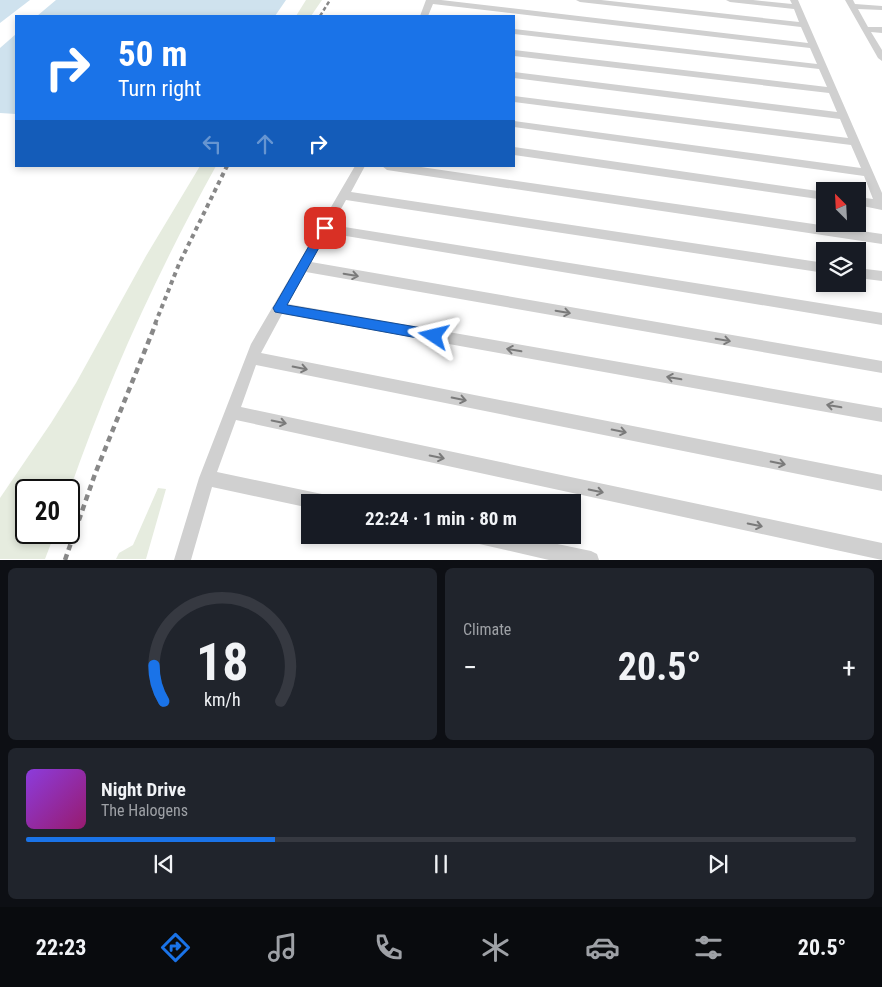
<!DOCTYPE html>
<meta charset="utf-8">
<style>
:root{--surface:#171b24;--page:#20242c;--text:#f1f3f6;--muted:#9ea1a6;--line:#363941;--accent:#1a73e8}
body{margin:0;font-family:"Roboto Condensed",sans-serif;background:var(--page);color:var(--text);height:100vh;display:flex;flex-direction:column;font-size:19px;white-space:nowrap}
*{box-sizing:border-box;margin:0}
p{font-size:16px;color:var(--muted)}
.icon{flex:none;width:28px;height:28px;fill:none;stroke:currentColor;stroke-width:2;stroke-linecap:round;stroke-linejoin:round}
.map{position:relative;height:560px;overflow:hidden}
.side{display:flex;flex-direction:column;gap:8px;padding:8px;background:#0d0f14;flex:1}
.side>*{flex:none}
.guide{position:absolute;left:15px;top:15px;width:500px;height:152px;border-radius:0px;box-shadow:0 2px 8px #0003;background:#1a73e8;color:#fff;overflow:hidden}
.needle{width:32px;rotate:336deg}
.fabs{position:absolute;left:816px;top:182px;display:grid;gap:10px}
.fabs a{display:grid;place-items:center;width:50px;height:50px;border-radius:0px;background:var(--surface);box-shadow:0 2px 8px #0003;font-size:25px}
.speed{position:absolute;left:15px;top:479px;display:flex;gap:10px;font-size:25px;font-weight:700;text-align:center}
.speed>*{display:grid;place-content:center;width:65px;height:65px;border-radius:50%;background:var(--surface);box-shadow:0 2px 8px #0003;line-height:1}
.speed .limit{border:2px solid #111;border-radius:8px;background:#fff;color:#111}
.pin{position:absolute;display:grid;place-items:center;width:42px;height:42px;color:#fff;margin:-21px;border-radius:10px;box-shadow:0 2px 8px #0006}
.me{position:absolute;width:55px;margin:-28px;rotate:280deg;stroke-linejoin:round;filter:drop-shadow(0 0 4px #0008)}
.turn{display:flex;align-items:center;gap:18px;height:105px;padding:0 20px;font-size:22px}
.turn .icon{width:65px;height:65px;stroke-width:2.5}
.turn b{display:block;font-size:35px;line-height:42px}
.lanes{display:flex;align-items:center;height:48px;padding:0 20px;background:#0003;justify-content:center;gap:25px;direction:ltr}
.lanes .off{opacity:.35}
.big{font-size:38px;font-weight:700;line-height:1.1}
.side .card{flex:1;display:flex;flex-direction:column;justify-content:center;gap:8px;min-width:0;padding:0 18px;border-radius:8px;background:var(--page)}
.side .dial{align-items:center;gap:0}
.dial svg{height:130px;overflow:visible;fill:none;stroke:var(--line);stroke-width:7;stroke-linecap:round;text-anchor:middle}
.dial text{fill:var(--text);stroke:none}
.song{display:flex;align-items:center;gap:15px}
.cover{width:60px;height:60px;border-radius:8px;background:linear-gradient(135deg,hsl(270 70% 55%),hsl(320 70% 35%))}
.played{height:5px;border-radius:2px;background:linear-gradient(90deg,var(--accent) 30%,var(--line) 30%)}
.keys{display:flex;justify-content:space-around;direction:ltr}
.heat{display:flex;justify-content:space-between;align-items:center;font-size:28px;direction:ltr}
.side .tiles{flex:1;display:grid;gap:8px;grid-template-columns:1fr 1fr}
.card:last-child{grid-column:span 2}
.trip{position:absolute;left:301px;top:494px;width:280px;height:50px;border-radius:0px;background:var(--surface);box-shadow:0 2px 8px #0003;font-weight:700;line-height:50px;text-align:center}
.tab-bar{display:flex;height:80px;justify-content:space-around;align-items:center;background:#090b0e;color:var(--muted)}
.tab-bar .icon{width:35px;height:35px}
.tab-bar .current{color:var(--accent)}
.tab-bar b{font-size:22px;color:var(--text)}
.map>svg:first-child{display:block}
.green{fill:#e6ecdf}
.water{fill:#cfe2ee}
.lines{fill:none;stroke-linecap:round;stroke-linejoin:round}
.lane{fill:#d0d0d0;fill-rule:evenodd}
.rail-far2{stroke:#888;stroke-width:2.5;stroke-dasharray:4 2.5;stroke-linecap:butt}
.rail-far1{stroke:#888;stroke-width:4;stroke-dasharray:4.5 4;stroke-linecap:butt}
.rail{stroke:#888;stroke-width:4.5;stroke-dasharray:6 4.5;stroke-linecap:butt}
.oneway{stroke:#7a7a7a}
.route{fill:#1a73e8;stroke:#114b97}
</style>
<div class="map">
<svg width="882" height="560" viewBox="0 0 882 560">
<rect width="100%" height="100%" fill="#fff"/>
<!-- green -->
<g class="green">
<polygon points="306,0 322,0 311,16 296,16"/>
<path d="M200,166h16c-58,105 -108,214 -147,326v-2h-43v42l29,1 -10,26h-45v-61l51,-75 25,-40 70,-127z"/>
<polygon points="158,488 166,489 146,559 116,559 119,553 133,545"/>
</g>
<!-- water -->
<g class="water">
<polygon points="0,0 30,0 0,23"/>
<polygon points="56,0 286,0 275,16 37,16"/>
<polygon points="16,34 16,114 0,113 0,48"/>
</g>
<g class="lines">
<!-- lane -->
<g class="lane">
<polygon points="426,0 441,0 808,43 801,27 580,2 576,0 601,0 799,22 794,9 730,2 726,0 753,0 792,4 790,0 798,0 882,193 882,210 858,205 858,197 873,199 864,176 514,127 514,121 861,168 851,145 514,102 514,96 848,138 840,119 514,78 514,72 837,112 829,93 514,56 514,50 827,87 819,69 514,34 514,29 817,64 810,48 433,4 428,16 420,16"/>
<polygon points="845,0 853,0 855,4 882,6 882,10 858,9 868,27 882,27 882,33 871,32 882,50 882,61 878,58"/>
<polygon points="514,147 825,192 825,200 514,155"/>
<polygon points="355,166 365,166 351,192 825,263 825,273 346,200 332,225 882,313 882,325 328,233 311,262 882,361 882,373 306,272 288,304 882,408 882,422 282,314 261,353 882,475 882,491 256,365 241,407 882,543 882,560 236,420 217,472 322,494 328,496 330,502 310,502 310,508 212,487 191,560 174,560 199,478 251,344"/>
<polygon points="382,166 414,166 882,234 882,244 387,170"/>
<polygon points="858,268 882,271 882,281 858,278"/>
<polygon points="467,535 514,535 591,551 597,554 599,560 549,560 475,543 469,541"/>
</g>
<!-- rail-far2 -->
<polyline class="rail-far2" points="320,16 330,0"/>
<!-- rail-far1 -->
<polyline class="rail-far1" points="155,324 179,264 227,166"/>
<!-- rail -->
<polyline class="rail" points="65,560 95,474 156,323"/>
</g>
<!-- one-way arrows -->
<defs><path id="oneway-shaft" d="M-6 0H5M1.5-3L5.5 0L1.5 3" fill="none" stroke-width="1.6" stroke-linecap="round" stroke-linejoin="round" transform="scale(1.25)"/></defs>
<g class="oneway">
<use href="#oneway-shaft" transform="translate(351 275) rotate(10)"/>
<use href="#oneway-shaft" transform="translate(563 312) rotate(10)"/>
<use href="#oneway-shaft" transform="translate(723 340) rotate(10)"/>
<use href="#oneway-shaft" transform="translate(514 350) rotate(-170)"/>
<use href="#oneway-shaft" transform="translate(300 368) rotate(11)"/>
<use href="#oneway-shaft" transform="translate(674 378) rotate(-170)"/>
<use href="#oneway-shaft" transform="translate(459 399) rotate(11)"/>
<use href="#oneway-shaft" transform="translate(834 406) rotate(-170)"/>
<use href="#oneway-shaft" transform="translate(279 422) rotate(12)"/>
<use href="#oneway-shaft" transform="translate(619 431) rotate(11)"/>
<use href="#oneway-shaft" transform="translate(437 457) rotate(12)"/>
<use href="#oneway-shaft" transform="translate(778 463) rotate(11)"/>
<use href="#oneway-shaft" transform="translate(596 491) rotate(12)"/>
<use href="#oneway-shaft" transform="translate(755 525) rotate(12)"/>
</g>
<!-- route -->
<polygon class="route" points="325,224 330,228 287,305 434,330 439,332 441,336 439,340 434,341 275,312 273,308 275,305 321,225"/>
</svg>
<div class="fabs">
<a><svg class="needle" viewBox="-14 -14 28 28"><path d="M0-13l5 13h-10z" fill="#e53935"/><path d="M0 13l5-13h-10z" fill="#9ea1a6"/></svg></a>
<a><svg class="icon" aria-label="layers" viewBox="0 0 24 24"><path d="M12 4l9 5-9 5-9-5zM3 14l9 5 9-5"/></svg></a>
</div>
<div class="speed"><div class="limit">20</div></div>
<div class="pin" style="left:325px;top:228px;background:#d93025"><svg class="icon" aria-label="arrive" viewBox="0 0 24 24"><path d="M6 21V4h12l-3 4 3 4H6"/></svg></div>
<svg class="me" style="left:434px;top:336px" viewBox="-20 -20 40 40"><path d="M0-17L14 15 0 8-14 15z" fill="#1a73e8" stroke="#fff" stroke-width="4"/></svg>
<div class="trip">22:24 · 1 min · 80 m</div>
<div class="guide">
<div class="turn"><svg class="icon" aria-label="right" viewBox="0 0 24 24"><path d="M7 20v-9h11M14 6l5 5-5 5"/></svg><div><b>50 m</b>Turn right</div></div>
<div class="lanes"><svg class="icon off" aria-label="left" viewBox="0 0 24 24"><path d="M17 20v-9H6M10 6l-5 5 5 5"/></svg><svg class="icon off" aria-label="ahead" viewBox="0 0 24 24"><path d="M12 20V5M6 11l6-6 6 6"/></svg><svg class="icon" aria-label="right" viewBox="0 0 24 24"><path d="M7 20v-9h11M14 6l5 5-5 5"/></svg></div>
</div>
</div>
<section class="side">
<div class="tiles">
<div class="card dial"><svg viewBox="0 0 100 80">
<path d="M14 69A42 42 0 1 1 86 69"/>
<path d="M14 69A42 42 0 0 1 8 47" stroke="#1a73e8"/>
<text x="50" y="56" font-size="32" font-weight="700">18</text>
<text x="50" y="72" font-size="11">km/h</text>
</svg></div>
<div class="card"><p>Climate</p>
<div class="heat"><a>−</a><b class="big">20.5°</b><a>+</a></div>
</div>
<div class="card">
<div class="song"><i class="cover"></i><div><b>Night Drive</b><p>The Halogens</p></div></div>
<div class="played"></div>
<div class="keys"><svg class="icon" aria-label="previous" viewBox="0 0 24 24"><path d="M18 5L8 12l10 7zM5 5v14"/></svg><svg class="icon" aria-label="pause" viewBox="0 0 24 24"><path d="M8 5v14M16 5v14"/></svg><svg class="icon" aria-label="next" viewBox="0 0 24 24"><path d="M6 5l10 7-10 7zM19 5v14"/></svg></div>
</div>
</div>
</section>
<nav class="tab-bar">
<b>22:23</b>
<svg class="icon current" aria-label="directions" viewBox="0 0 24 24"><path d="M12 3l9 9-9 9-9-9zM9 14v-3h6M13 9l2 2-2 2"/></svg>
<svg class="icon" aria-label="music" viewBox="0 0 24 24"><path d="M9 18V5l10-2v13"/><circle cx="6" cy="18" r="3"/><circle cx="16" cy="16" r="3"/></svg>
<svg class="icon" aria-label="phone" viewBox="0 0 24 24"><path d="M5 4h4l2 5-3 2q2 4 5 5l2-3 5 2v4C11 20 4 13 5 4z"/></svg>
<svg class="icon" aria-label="climate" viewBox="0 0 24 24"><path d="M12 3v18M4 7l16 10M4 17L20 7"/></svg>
<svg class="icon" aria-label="car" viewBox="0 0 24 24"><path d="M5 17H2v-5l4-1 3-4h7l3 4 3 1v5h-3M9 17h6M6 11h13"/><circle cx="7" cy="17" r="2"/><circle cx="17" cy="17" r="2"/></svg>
<svg class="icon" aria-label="filters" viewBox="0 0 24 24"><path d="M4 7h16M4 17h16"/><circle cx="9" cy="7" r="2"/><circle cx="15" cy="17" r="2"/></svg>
<b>20.5°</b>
</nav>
